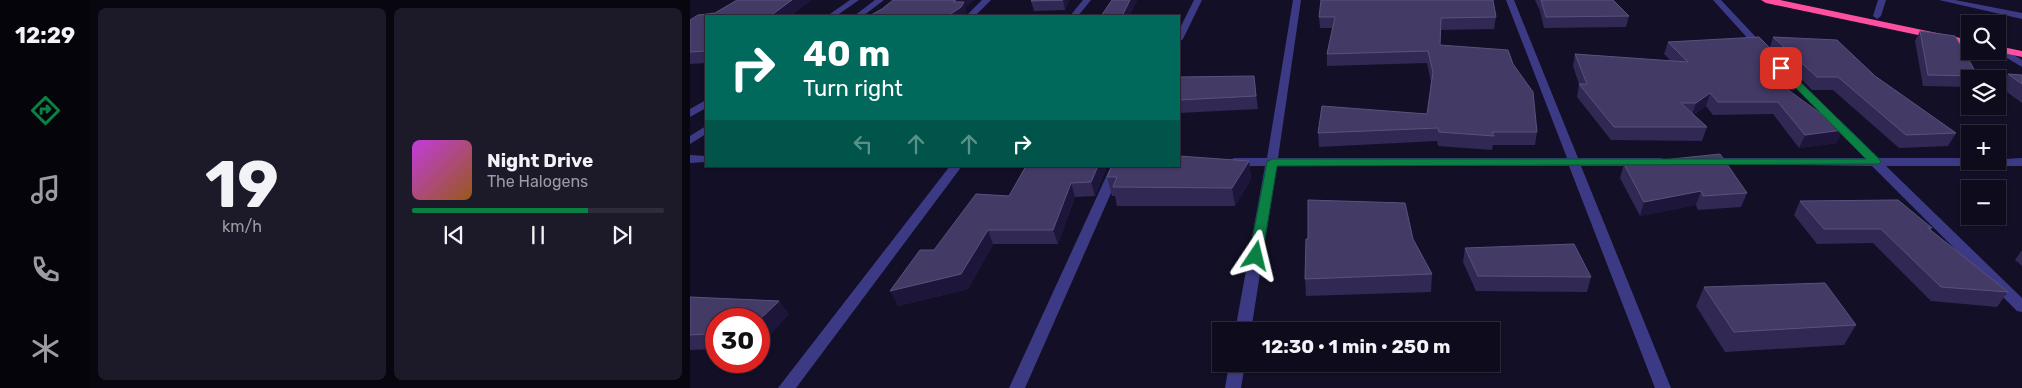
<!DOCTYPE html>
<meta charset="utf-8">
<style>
:root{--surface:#0e0b1c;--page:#1c1929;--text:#f1f3f6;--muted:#9b9ba3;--line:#2e2b3b;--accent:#0b8043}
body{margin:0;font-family:Rubik,sans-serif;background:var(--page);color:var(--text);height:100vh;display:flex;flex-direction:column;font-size:19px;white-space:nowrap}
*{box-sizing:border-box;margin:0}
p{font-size:16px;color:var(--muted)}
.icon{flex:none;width:28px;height:28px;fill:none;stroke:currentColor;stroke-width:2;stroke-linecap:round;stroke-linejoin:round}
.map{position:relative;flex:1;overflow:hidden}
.panel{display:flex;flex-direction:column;gap:8px;padding:8px;background:#08060f;width:600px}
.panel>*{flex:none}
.banner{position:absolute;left:15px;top:15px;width:475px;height:152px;border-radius:0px;box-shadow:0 1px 4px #0004,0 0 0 1px var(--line);background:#00695c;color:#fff;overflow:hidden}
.controls{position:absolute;left:1271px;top:15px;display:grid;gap:10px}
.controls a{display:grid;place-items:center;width:45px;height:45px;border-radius:0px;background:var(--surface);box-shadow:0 1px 4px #0004,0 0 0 1px var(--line);font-size:25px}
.speed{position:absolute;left:15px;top:308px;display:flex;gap:10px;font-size:25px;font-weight:700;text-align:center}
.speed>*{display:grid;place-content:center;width:65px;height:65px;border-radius:50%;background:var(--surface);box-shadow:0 1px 4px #0004,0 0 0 1px var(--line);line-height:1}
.speed .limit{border:8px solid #d22;background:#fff;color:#111}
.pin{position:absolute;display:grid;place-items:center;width:42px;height:42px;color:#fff;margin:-21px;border-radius:10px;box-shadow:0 2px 8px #0006}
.me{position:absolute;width:55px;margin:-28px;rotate:10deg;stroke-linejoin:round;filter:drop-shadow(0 0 4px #0008)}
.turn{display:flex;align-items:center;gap:18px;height:105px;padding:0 15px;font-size:22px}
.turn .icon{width:65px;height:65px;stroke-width:2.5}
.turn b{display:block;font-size:35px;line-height:42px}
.lanes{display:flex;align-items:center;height:48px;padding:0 15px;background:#0003;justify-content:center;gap:25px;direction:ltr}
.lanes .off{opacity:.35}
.panel .tile{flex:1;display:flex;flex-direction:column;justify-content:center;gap:8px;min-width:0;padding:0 18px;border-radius:8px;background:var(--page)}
.panel .dial{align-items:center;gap:0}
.dial b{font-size:65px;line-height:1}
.song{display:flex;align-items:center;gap:15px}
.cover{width:60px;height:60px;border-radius:8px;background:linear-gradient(135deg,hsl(290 70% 55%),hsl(30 70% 35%))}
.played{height:5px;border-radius:2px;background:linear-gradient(90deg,var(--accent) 70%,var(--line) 70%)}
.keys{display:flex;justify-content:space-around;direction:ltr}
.panel .tiles{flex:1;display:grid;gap:8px;grid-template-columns:repeat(2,1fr)}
.trip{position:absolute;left:522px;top:322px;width:288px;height:50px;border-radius:0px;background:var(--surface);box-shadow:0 1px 4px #0004,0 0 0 1px var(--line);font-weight:700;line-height:50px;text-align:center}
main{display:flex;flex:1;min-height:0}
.tabs{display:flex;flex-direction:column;width:90px;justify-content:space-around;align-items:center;background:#06040b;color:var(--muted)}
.tabs .icon{width:35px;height:35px}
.tabs .selected{color:var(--accent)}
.tabs b{font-size:22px;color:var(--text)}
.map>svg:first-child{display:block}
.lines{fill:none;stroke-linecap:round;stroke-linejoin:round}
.minor{fill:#3d3a85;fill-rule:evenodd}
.highway{fill:#ff4fa3;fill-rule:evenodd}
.wall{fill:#312854}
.shaded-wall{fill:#1d163a}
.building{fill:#433a66;stroke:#5a527e}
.route{fill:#0b8043;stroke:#07532c}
</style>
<main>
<nav class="tabs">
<b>12:29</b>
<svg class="icon selected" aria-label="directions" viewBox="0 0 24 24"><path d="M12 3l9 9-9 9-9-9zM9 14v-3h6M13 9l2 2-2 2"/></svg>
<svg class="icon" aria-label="music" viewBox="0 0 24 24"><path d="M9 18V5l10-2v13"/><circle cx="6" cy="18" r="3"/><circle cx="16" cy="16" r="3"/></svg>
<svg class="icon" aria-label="phone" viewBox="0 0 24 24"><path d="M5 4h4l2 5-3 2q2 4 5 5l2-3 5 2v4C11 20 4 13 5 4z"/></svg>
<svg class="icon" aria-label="climate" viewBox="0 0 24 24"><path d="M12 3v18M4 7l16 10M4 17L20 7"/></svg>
</nav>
<section class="panel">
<div class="tiles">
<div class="tile dial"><b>19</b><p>km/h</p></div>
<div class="tile">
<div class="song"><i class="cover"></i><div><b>Night Drive</b><p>The Halogens</p></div></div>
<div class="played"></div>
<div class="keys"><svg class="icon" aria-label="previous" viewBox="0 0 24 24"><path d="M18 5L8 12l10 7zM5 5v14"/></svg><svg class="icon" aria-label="pause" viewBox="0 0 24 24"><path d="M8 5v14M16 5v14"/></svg><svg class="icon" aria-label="next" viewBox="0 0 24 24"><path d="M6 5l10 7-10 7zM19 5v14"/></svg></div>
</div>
</div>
</section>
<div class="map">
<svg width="1332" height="388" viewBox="0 0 1332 388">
<rect width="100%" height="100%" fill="#130f26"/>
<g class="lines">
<!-- minor -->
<g class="minor">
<polygon points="160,0 169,0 146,16 137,16"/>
<polygon points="185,0 194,0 173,16 164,16"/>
<polygon points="292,0 301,0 285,16 276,16"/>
<polygon points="393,0 401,0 388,16 380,16"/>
<polygon points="504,0 512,0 493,39 489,42 489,30"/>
<polygon points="603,0 611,0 588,158 877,158 816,0 824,0 888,158 971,158 977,162 971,166 891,166 981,388 965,388 879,166 587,166 561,331 545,331 575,166 544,166 538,162 544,158 577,158"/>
<polygon points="1023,0 1031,0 1076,48 1076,52 1070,52"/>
<polygon points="1188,0 1196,0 1191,16 1187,19 1183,16"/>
<polygon points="1249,0 1265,0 1332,13 1332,19"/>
<polygon points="1308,48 1313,48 1332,60 1332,67 1307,52"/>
<polygon points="1096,70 1099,71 1189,158 1280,158 1280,161 1332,158 1332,166 1196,166 1332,298 1332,312 1327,311 1182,166 1015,164 1013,162 1019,158 1175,158 1093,75 1093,71"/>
<polygon points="16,100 16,108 0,117 0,109"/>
<polygon points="16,126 16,134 0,144 0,136"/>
<polygon points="0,155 16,156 16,162 0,163"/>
<polygon points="260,166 272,166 106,388 88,388"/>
<polygon points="421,166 433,166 335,388 319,388"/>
<polygon points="539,364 555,364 551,388 535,388"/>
</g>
<!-- highway -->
<g class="highway">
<polygon points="1071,0 1090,0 1280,40 1280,46 1076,3"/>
<polygon points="1308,46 1332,51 1332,57 1304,51 1308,51"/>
</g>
</g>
<!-- wall -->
<g class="wall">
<polygon points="47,0 121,0 100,16 16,16 16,63 0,64 0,20 25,13"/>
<polygon points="342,0 379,0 375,10 344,11 341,1"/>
<polygon points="845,0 923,0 939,16 936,27 854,28 850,11"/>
<polygon points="629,17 806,17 804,29 750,30 750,45 847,132 845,145 803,145 802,150 748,146 747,141 629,147 628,133 737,114 741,82 737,63 637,66 637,54 642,28 630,28"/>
<polygon points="1230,31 1288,76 1286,79 1280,79 1280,87 1233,86 1225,41"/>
<polygon points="1083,37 1185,76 1266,133 1258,146 1209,148 1143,90 1122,90 1110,78 1105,90 1098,90 1147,143 1109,148 1083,114 1023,115 1016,106 1003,115 1017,127 1012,141 921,140 887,97 889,84 883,66 885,54 981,61 974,54 978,42 1080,47"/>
<polygon points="1318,74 1332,75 1332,103 1310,87"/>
<polygon points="564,76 568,109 489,113 489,77"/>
<polygon points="559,161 561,179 545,206 427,206 425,196 422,196 417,177"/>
<polygon points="934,164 1057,193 1051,207 1008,210 1006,205 950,216 930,178"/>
<polygon points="336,166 417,166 405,196 385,197 368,244 303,244 278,289 208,306 244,250 319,196"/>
<polygon points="1110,201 1242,228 1240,230 1318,292 1307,307 1241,301 1183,243 1127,244 1104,215"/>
<polygon points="618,239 723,239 742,274 741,292 616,296 615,279"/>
<polygon points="775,248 901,277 897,292 786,291 773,262"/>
<polygon points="1332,250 1332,266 1325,260"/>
<polygon points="1014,287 1166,325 1154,345 1035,352 1006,306"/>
<polygon points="0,297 89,301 99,315 26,319 26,349 0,350"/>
</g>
<!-- shaded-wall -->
<g class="shaded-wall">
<polygon points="102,0 121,0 100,16 80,16"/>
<polygon points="266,0 285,0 275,7 277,12 275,16 258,16 263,2"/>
<polygon points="373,0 379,0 375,10"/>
<polygon points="440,0 447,0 447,1 440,16 432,16"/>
<polygon points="1020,93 1016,106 1002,115 1006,103"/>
<polygon points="1153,130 1147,143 1109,148 1115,135"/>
<polygon points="559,161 561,179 545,206 542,188"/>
<polygon points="408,166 417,166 405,196 401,182"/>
<polygon points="381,183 385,197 368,244 363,230"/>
<polygon points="1011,191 1006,205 950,216 954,202"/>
<polygon points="298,230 303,244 278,289 208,306 200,291"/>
<polygon points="89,301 99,315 69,346 69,320"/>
<polygon points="43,361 53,361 48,367"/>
</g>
<!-- building -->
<g class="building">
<polygon points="47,0 102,0 80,16 16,16 16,51 0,52 0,20 8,15 25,13"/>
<polygon points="203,0 266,0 263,2 274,2 271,7 258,16 179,16 192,9"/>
<polygon points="342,0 373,0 341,1"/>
<polygon points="422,0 440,0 432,16 411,16"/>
<polygon points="631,0 803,0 806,17 751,18 750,45 818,50 823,64 843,92 847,132 802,132 804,136 749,132 748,128 628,133 632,106 737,114 743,72 738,51 637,54 645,17 629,17"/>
<polygon points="851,0 923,0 939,16 856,17"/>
<polygon points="1230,31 1265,36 1288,76 1238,75"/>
<polygon points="1069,37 1110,78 1082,78 1153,130 1115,135 1088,102 1028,102 1020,93 1006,103 991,103 1017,127 924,127 889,84 897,84 885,54 998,62 978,42"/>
<polygon points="1083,37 1147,40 1185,76 1266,133 1216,135 1148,77 1127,77"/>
<polygon points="1318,74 1332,75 1332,84"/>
<polygon points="564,76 566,96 489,100 489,77"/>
<polygon points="1030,154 1057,193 1013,196 1011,191 954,202 934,164"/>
<polygon points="489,156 559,161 542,188 423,187 427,177 417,177 422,166 489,166"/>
<polygon points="336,166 408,166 401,182 381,183 363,230 298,230 271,274 200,291 230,250 244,250 286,194 319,196"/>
<polygon points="618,200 715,203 723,239 742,274 615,279 616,239 618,239"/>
<polygon points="1208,200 1242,228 1238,228 1318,292 1251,287 1191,229 1134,229 1110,201"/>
<polygon points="884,244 901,277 788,276 775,248"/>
<polygon points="1135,283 1166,325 1044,332 1014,287"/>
<polygon points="0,297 89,301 69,320 69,319 26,319 26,343 17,334 0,335"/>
</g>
<!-- route -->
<polygon class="route" points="1091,65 1094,66 1189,159 1191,162 1189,164 587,166 572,256 566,260 559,256 577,162 582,159 1176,159 1088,70 1087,68"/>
</svg>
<div class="controls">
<a><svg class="icon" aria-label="search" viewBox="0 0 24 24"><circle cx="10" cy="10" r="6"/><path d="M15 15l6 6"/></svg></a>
<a><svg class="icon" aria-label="layers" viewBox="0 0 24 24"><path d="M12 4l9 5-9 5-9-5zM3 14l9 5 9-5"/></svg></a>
<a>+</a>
<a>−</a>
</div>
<div class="speed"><div class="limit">30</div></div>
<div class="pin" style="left:1091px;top:68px;background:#d93025"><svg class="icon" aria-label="arrive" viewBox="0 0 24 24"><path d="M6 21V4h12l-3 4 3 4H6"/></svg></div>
<svg class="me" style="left:566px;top:256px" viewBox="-20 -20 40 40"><path d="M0-17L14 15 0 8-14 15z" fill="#0b8043" stroke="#fff" stroke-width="4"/></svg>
<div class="trip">12:30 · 1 min · 250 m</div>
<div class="banner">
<div class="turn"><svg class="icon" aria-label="right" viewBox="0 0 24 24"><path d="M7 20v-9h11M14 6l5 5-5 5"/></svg><div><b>40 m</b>Turn right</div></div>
<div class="lanes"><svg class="icon off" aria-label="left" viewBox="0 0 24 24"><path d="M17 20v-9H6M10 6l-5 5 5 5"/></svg><svg class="icon off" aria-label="ahead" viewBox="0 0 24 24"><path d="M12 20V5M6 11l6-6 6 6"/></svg><svg class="icon off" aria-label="ahead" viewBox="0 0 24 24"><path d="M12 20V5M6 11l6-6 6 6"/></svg><svg class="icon" aria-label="right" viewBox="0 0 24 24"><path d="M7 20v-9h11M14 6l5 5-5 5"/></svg></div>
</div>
</div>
</main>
